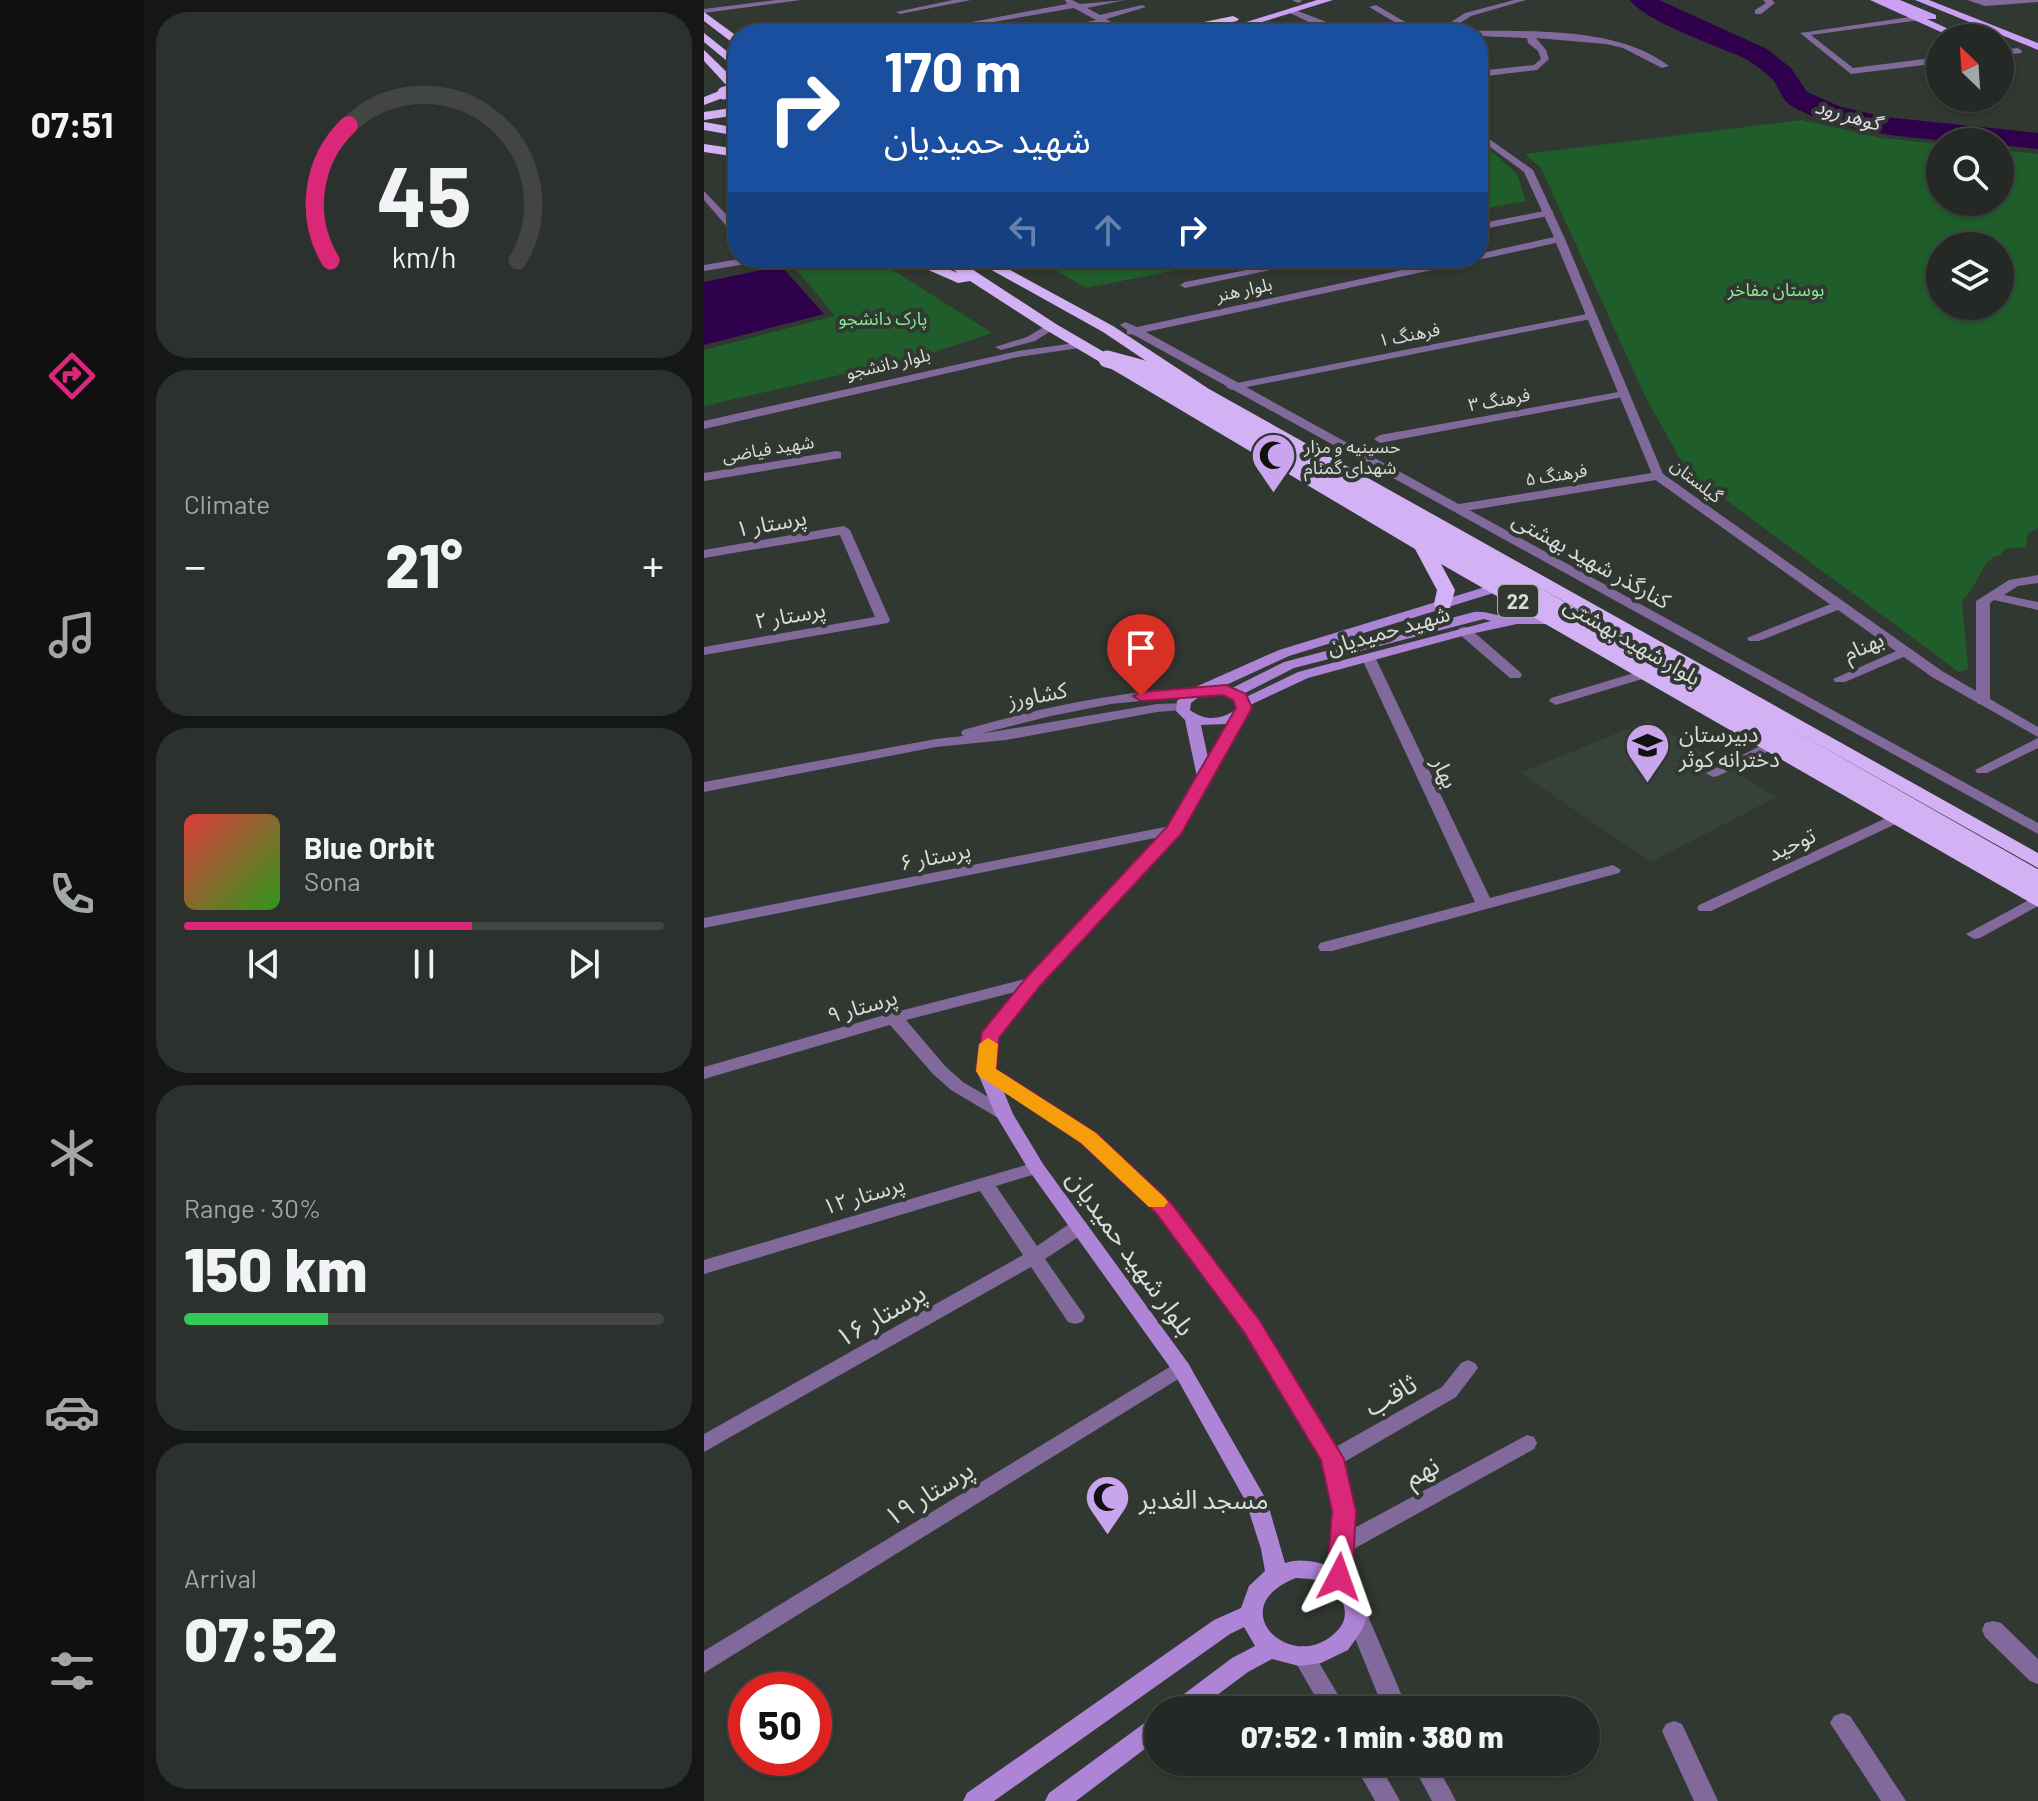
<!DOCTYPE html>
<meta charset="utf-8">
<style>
:root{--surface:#252925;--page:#2d312d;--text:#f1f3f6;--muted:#a3a6a7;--line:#424542;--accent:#db2777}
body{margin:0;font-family:Barlow,"Noto Sans Arabic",sans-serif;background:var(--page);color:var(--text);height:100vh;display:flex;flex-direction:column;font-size:30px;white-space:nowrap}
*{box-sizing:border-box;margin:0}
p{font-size:26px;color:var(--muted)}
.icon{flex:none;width:44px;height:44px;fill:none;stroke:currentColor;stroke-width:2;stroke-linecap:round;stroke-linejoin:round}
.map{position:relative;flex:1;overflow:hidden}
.panel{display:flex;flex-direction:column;gap:12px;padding:12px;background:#141714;width:560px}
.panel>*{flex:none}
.banner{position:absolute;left:24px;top:24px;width:760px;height:244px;border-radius:32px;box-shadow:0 2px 6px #0004,0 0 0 2px var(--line);background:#1a4fa0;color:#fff;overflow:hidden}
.needle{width:52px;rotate:335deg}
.buttons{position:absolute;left:1222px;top:24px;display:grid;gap:16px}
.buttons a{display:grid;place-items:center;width:88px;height:88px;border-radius:50%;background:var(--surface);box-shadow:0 2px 6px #0004,0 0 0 2px var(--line);font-size:40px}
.speed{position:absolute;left:24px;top:1672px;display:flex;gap:16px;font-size:40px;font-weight:700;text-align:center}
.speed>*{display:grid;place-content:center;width:104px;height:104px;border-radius:50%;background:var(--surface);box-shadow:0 2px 6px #0004,0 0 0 2px var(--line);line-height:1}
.speed .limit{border:12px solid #d22;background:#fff;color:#111}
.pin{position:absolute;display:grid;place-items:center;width:68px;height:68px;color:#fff;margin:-82px -34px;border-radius:50% 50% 50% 0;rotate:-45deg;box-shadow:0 0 8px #0007}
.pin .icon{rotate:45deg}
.me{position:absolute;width:88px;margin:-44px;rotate:4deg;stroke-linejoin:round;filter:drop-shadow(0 0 6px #0008)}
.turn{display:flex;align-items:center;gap:28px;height:168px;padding:0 24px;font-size:36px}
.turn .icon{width:104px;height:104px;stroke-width:2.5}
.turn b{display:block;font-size:56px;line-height:68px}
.lanes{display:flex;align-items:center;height:76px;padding:0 24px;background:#0003;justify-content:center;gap:40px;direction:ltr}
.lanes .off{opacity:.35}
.big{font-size:60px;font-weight:800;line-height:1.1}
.panel .widget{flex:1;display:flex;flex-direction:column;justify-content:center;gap:12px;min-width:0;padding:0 28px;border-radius:32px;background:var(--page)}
.panel .dial{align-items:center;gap:0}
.dial svg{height:208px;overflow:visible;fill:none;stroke:var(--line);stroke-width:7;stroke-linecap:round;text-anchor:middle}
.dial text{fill:var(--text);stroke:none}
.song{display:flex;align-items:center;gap:24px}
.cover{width:96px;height:96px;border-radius:12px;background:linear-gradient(135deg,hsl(0 70% 55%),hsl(110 70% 35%))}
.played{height:8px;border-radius:4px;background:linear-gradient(90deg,var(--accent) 60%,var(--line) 60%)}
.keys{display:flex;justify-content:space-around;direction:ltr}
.heat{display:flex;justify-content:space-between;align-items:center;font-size:44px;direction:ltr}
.charge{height:12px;border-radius:6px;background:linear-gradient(90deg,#34c759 30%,var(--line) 0)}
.trip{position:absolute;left:440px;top:1696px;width:456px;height:80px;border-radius:40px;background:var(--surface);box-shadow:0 2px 6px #0004,0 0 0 2px var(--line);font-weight:800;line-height:80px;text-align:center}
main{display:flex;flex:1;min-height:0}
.dock{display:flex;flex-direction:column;width:144px;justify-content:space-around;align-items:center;background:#0f100f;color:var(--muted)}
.dock .icon{width:56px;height:56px}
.dock .selected{color:var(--accent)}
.dock b{font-size:36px;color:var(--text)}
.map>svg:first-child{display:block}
.built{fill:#364137}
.green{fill:#1f5e2b;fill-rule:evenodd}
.water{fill:#2f004b}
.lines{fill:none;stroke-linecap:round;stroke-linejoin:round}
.river{fill:#2f004b;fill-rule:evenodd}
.minor{fill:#82699c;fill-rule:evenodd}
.tertiary{fill:#82699c;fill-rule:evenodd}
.secondary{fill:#ae84d6;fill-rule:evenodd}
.primary{fill:#caa0f4;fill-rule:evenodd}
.trunk{fill:#d2b2f4;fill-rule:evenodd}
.trunk-bridge-far2{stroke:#d2b2f4;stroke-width:13}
.trunk-bridge-far1{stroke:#d2b2f4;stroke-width:17}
.trunk-bridge{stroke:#d2b2f4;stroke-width:22}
.route{fill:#db2777;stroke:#8e194d;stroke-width:2}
.slow{fill:#f59e0b}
.labels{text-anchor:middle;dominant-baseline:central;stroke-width:8;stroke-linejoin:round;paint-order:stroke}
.far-street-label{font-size:18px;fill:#d9dcd9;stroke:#313731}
.far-park-label{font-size:18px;fill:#87ec93;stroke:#313731}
.far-poi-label{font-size:18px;fill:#d9dcd9;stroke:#313731;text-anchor:start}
.far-water-label{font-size:20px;font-style:italic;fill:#e7ddf2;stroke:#313731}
.shield{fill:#313731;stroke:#a7aaa7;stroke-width:2}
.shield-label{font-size:20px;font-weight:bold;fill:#d9dcd9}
.street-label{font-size:22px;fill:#d9dcd9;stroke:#313731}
.poi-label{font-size:22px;fill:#d9dcd9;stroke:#313731;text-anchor:start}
.near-street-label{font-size:26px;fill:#d9dcd9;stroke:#313731}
.near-poi-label{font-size:26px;fill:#d9dcd9;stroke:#313731;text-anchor:start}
</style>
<main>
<nav class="dock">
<b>07:51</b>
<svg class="icon selected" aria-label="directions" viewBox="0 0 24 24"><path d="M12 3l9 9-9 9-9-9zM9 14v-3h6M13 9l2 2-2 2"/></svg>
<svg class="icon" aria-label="music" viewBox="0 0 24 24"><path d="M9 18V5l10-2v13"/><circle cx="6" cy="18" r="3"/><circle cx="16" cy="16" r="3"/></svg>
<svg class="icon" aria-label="phone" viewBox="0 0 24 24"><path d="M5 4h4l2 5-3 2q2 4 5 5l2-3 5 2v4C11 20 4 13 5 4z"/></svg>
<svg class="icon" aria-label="climate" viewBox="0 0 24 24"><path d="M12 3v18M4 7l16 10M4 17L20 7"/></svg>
<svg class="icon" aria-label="car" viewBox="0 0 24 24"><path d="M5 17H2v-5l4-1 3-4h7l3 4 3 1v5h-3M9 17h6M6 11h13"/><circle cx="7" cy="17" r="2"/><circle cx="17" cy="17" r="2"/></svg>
<svg class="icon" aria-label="filters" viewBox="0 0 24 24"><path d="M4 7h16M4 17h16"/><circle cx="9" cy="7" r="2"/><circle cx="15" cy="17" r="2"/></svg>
</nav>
<section class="panel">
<div class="widget dial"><svg viewBox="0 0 100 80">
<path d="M14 69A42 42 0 1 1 86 69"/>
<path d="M14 69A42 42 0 0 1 21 17" stroke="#db2777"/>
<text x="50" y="56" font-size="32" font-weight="700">45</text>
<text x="50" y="72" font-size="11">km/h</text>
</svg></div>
<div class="widget"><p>Climate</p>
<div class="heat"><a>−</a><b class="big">21°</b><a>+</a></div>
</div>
<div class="widget">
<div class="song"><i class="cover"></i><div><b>Blue Orbit</b><p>Sona</p></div></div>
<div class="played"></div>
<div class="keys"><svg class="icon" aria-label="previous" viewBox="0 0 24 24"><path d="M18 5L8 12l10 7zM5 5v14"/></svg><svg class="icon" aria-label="pause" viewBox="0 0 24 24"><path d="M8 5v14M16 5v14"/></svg><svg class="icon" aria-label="next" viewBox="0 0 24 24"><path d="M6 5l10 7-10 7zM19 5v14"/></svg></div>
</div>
<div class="widget"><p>Range · 30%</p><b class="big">150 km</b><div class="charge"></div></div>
<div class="widget"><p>Arrival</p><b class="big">07:52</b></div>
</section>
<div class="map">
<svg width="1334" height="1801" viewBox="0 0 1334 1801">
<rect width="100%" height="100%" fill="#313731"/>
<!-- built -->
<polygon class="built" points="945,720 1073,797 947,862 816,773"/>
<!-- green -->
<g class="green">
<path d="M1098,120l80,18 58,6v58h60v-52l38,4v374l-10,5 -2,14 -22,2 -3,6c-22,3 -22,34 -39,45l6,69 -9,3 -272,-201 -41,-73 -105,-230 -16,-14zM1236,246h60v60h-60z"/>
<polygon points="774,139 813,174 822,201 774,210"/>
<polygon points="83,258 170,258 288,333 218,356 0,406 0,350 131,316"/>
<polygon points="331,258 533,258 382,288"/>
</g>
<!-- water -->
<polygon class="water" points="77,266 120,314 0,345 0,282"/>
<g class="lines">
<!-- river -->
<path class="river" d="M926,0h29l108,49 24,19 16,24 34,15 44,10 153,16v16l-38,-4v-3c-58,0 -160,-6 -210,-37 -8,-5 -11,-17 -17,-25 -7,-8 -20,-17 -29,-22 -26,-12 -100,-37 -114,-58z"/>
<!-- minor -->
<g class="minor">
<polygon points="72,0 97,0 0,13 0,9"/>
<polygon points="249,0 267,0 196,14 192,12"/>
<polygon points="361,0 368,0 376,4 421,0 383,8 396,15 438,5 442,7 402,19 428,34 418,34 399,24 344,34 327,34 392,20 370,8 261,27 257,24 363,4"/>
<polygon points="588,0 597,0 598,1 594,3"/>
<path d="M810,0h12l-55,16 -22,14c69,3 163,-7 220,36l-7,2 -39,-20 -17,-4 -70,-6 10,12 3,9 -12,11 -59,7v-6l56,-6 7,-6 -3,-8 -10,-8 -1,-5 -49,-2v-2h-63l-46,-27 7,-2 43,25h20l26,-17z"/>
<polygon points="1059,0 1068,0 1071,3 1057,14 1051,14 1051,10 1062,3"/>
<polygon points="1263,0 1334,0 1334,2 1281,6"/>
<polygon points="1213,16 1217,18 1216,20 1107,35 1149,68 1236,57 1236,63 1147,74 1096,33"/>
<polygon points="1314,48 1318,51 1317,53 1296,56 1296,50"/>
<polygon points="0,191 34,227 34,236 30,235 0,200"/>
<polygon points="845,210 849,211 849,215 774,230 774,224"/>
<polygon points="41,258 65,258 60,261 0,271 0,265"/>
<polygon points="603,258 624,258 481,288 476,285 481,282"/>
<polygon points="888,313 893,316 892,318 528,390 522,387 528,384"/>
<polygon points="920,391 926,394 924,396 676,443 670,439 676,435"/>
<polygon points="133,451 137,452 137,458 0,481 0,473"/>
<polygon points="954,472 958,473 958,479 755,512 749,508 755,504"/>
<polygon points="140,526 146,530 186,620 184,623 0,655 0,647 171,617 136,535 0,558 0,550"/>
<polygon points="1334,575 1334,583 1314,586 1300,595 1334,602 1334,610 1290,600 1286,603 1286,701 1284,704 1274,704 1272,701 1272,601 1305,580"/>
<polygon points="1134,601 1139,602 1139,608 1055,641 1045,641 1043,638"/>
<polygon points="760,627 765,628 816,672 818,675 816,678 806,678 755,634 755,628"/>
<polygon points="1199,648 1204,649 1206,652 1204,655 1141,682 1131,682 1129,679"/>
<polygon points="665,655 672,659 786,898 909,865 917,870 915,873 628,951 616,951 614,947 616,943 771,902 658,659"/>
<polygon points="940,670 945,671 947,674 945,677 852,705 845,701 847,698"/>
<polygon points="1334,738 1334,748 1283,773 1273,773 1271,770"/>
<polygon points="1066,741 1073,745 1071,748 1014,776 1009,777 1002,773"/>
<polygon points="1193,813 1198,815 1201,818 1198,821 1007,911 995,911 993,908 995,905"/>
<polygon points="471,825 476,827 479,830 476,833 0,928 0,918"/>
<polygon points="1334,895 1334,906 1276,938 1270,939 1262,934"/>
<polygon points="329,977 337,982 335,986 202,1020 241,1066 259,1082 306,1110 309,1114 306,1118 294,1118 247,1090 229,1074 186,1025 0,1079 0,1067 184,1014"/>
<polygon points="332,1162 338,1164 341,1168 338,1172 292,1186 333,1246 368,1222 382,1222 384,1227 382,1232 341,1259 378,1312 381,1317 378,1322 371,1324 364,1322 327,1267 0,1452 0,1434 319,1255 276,1191 0,1274 0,1260"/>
<polygon points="477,1360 484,1363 487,1368 484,1373 0,1673 0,1651"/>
<polygon points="764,1360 771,1363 774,1368 752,1397 635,1465 628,1467 621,1465 618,1459 621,1453 738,1387 757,1363"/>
<polygon points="823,1435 830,1437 833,1443 830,1449 646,1551 638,1554 630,1551 627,1545 630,1539"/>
<polygon points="1289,1621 1297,1623 1334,1659 1334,1684 1326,1681 1281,1637 1278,1630 1281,1623"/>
<polygon points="1138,1713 1146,1716 1202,1801 1177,1801 1126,1723 1130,1716"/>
<polygon points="970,1721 978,1724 1014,1801 990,1801 958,1731 962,1724"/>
</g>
<!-- tertiary -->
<g class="tertiary">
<path d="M586,8l39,15 14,11c-15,0 -40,-16 -56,-22z"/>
<polygon points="774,131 829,170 861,239 959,474 1238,671 1334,727 1334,737 1228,677 950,479 852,243 442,332 1334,823 1334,834 430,335 423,334 423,330 416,325 421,322 433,327 754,258 774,258 774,254 850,237 820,172 774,138"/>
<polygon points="343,325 353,327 331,341 297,350 291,347 323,337"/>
<polygon points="378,342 384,345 382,347 314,357 0,429 0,421 314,351"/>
<path d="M492,688l7,4 -2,3 -90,9 -60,12 -71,18 177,-30 30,-1 2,3 -7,4 -25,2 -151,28 -70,7 -232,45v-10l232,-43 27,-3 -2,-3 2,-3c76,-22 154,-39 233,-42z"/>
<polygon points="653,1607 661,1609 664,1616 704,1710 680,1710 642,1616 645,1609"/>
<polygon points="599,1646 607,1649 643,1710 619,1710 588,1656 591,1649"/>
<polygon points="649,1762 674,1762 696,1801 671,1801"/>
<polygon points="707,1762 731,1762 752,1801 728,1801"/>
</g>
<!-- secondary -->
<g class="secondary">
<path d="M791,584l7,4 -2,3 -211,65 -65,30 8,2 52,-26 190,-50c12,-1 20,3 32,5 15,2 36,-7 50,3l-7,4h-32l-51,11 -158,43 -58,27 -70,128 -141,153 -41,52 -3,31 100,65 76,69 88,118 83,138 13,52 -5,66 16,25 1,14 -5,14 -14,20 -27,13 -22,3 -27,-7 -24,13 -51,38h-29l4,-7 60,-45 23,-12 -11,-19 -14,7 -236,167h-31l4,-8 247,-173 27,-12 8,-22 16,-15 -4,-22 -15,-47 -72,-129 -144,-201 -35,-58 -18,-43 6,-38 44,-55 142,-150 28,-51 -12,-57 -9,-9 1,-10 14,-12 88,-39zM780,619l7,2 -193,51 -52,25 -3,-3 51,-26zM512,693l13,3 8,7 -3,8c-15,9 -29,10 -44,-1l1,-7 9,-7zM523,724l-19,34 -7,-33zM299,1090l80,52 74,71 88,118 77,129 11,51 -4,55c-15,-5 -29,-8 -44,-3l-18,-62 -79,-138 -145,-199 -30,-50zM592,1578c10,1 21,0 30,6 17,9 26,31 12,46 -44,48 -119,-22 -42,-52z"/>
<polygon points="454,1716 454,1739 372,1801 341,1801 345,1793 446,1719"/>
</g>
<!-- primary -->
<g class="primary">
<polygon points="613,0 629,0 545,26 536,24"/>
<polygon points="1166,0 1196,0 1232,15 1232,19 1223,19 1264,38 1250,38"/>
<polygon points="1211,0 1225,0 1334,43 1334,50"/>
</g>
<!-- trunk -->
<g class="trunk">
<polygon points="0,12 34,37 34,47 0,21"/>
<polygon points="529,16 535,19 533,21 467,34 442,34"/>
<polygon points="0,33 34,60 34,70 0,42"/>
<polygon points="0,50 32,81 32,87 24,87 0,61"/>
<polygon points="20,89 26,93 24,96 0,105 0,97"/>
<polygon points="34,107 34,115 0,120 0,112"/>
<polygon points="0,122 34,128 34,136 0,130"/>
<polygon points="0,144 34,149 34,157 0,152"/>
<polygon points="197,258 217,258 254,273 234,258 251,258 352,324 861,621 1334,891 1334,907 737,564 751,590 746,608 732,608 730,604 733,590 711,549 342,330 266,281 254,283"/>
<polygon points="266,258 284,258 409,326 505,389 1334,853 1334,868 493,395 399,332"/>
</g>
<!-- trunk-bridge-far2 -->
<polyline class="trunk-bridge-far2" points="20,93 34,90"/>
<!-- trunk-bridge-far1 -->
<polyline class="trunk-bridge-far1" points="403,359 444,370 954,666"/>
<!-- trunk-bridge -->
<polyline class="trunk-bridge" points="951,664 1334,882"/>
</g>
<!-- route -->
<polygon class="route" points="522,685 542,694 548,708 477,834 336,986 295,1038 292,1069 392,1133 467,1203 556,1321 640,1459 652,1511 648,1577 644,1584 635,1587 626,1584 623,1577 628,1511 617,1460 540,1332 452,1213 377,1143 272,1071 278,1032 322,978 463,827 532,708 529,700 519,695 437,701 429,696 437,692"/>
<!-- slow -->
<polygon class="slow" points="284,1038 294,1044 292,1069 392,1133 460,1197 464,1202 460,1207 445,1207 377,1143 275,1076 272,1071 275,1044"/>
<!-- icons -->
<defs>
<symbol id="mosque-pin" viewBox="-11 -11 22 30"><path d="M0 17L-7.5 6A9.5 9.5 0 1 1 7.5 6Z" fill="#c9a5ee" stroke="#313731"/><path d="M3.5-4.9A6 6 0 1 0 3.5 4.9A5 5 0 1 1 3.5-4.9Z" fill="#111"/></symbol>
<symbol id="school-pin" viewBox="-11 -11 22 30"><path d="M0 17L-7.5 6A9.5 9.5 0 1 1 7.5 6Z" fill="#c9a5ee" stroke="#313731"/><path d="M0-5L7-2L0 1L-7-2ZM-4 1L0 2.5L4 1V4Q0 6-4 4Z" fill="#111"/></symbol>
</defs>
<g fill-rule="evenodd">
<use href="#mosque-pin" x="544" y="430" width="51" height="69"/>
<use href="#school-pin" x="918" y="720" width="51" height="69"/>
<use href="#mosque-pin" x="378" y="1472" width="51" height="69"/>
</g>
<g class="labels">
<!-- far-street labels -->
<g class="far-street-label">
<text transform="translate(540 289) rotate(-12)">بلوار هنر</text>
<text transform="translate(705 334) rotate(-11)">فرهنگ ۱</text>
<text transform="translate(184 363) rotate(-13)">بلوار دانشجو</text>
<text transform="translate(795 399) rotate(-10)">فرهنگ ۳</text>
<text transform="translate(64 448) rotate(-9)">شهید فیاضی</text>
<text transform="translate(852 474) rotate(-9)">فرهنگ ۵</text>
<text transform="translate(993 480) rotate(38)">گیلستان</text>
</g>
<!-- far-park labels -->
<g class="far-park-label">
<text x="1072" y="289">بوستان مفاخر</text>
<text x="179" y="318">پارک دانشجو</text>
</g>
<!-- far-poi labels -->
<g class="far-poi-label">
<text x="600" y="446">حسینیه و مزار<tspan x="600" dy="21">شهدای گمنام</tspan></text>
</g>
<!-- far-water labels -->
<g class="far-water-label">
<text transform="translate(1144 114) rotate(16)">گوهر رود</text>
</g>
<!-- shield labels -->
<rect class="shield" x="794" y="585" width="40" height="32" rx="6"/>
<g class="shield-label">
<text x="814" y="601">22</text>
</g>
<!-- street labels -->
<g class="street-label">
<text transform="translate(67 522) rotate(-10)">پرستار ۱</text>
<text transform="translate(888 559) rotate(29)">کنارگذر شهید بهشتی</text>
<text transform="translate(86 614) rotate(-10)">پرستار ۲</text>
<text transform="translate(684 629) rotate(-16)">شهید حمیدیان</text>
<text transform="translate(929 640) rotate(30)">بلوار شهید بهشتی</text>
<text transform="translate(1159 645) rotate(-24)">بهنام</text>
<text transform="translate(333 694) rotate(-11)">کشاورز</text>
<text transform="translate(742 772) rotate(65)">بهار</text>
<text transform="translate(1087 843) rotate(-25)">توحید</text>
<text transform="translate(231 855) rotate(-11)">پرستار ۶</text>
<text transform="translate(158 1005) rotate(-16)">پرستار ۹</text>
<text transform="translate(159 1194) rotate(-17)">پرستار ۱۲</text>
</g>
<!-- poi labels -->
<g class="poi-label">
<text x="975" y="733">دبیرستان<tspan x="975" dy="25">دخترانه کوثر</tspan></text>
</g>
<!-- near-street labels -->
<g class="near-street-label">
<text transform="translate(428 1252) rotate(54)">بلوار شهید حمیدیان</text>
<text transform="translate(176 1314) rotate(-30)">پرستار ۱۶</text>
<text transform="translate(686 1394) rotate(-30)">ثاقب</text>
<text transform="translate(717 1470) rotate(-29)">نهم</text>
<text transform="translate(224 1492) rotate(-32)">پرستار ۱۹</text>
</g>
<!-- near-poi labels -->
<g class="near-poi-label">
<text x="435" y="1498">مسجد الغدیر</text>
</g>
</g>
</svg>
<div class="buttons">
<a><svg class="needle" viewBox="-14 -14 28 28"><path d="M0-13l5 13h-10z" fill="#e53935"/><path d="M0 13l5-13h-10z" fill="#a3a6a7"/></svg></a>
<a><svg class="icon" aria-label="search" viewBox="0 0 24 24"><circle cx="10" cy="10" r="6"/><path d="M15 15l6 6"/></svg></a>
<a><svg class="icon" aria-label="layers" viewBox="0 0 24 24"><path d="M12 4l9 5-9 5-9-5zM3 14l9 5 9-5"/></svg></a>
</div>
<div class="speed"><div class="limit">50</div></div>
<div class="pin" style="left:437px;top:696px;background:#d93025"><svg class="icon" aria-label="arrive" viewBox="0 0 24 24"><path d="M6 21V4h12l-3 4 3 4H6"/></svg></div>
<svg class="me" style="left:635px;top:1577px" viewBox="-20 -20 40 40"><path d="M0-17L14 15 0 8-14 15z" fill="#db2777" stroke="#fff" stroke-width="4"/></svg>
<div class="trip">07:52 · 1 min · 380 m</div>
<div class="banner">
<div class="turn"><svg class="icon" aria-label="right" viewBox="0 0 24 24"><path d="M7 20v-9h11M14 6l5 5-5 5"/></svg><div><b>170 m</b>شهید حمیدیان</div></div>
<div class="lanes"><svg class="icon off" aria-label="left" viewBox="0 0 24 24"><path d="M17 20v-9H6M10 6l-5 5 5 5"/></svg><svg class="icon off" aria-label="ahead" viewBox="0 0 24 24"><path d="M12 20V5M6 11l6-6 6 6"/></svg><svg class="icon" aria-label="right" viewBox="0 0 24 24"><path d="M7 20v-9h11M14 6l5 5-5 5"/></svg></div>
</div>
</div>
</main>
